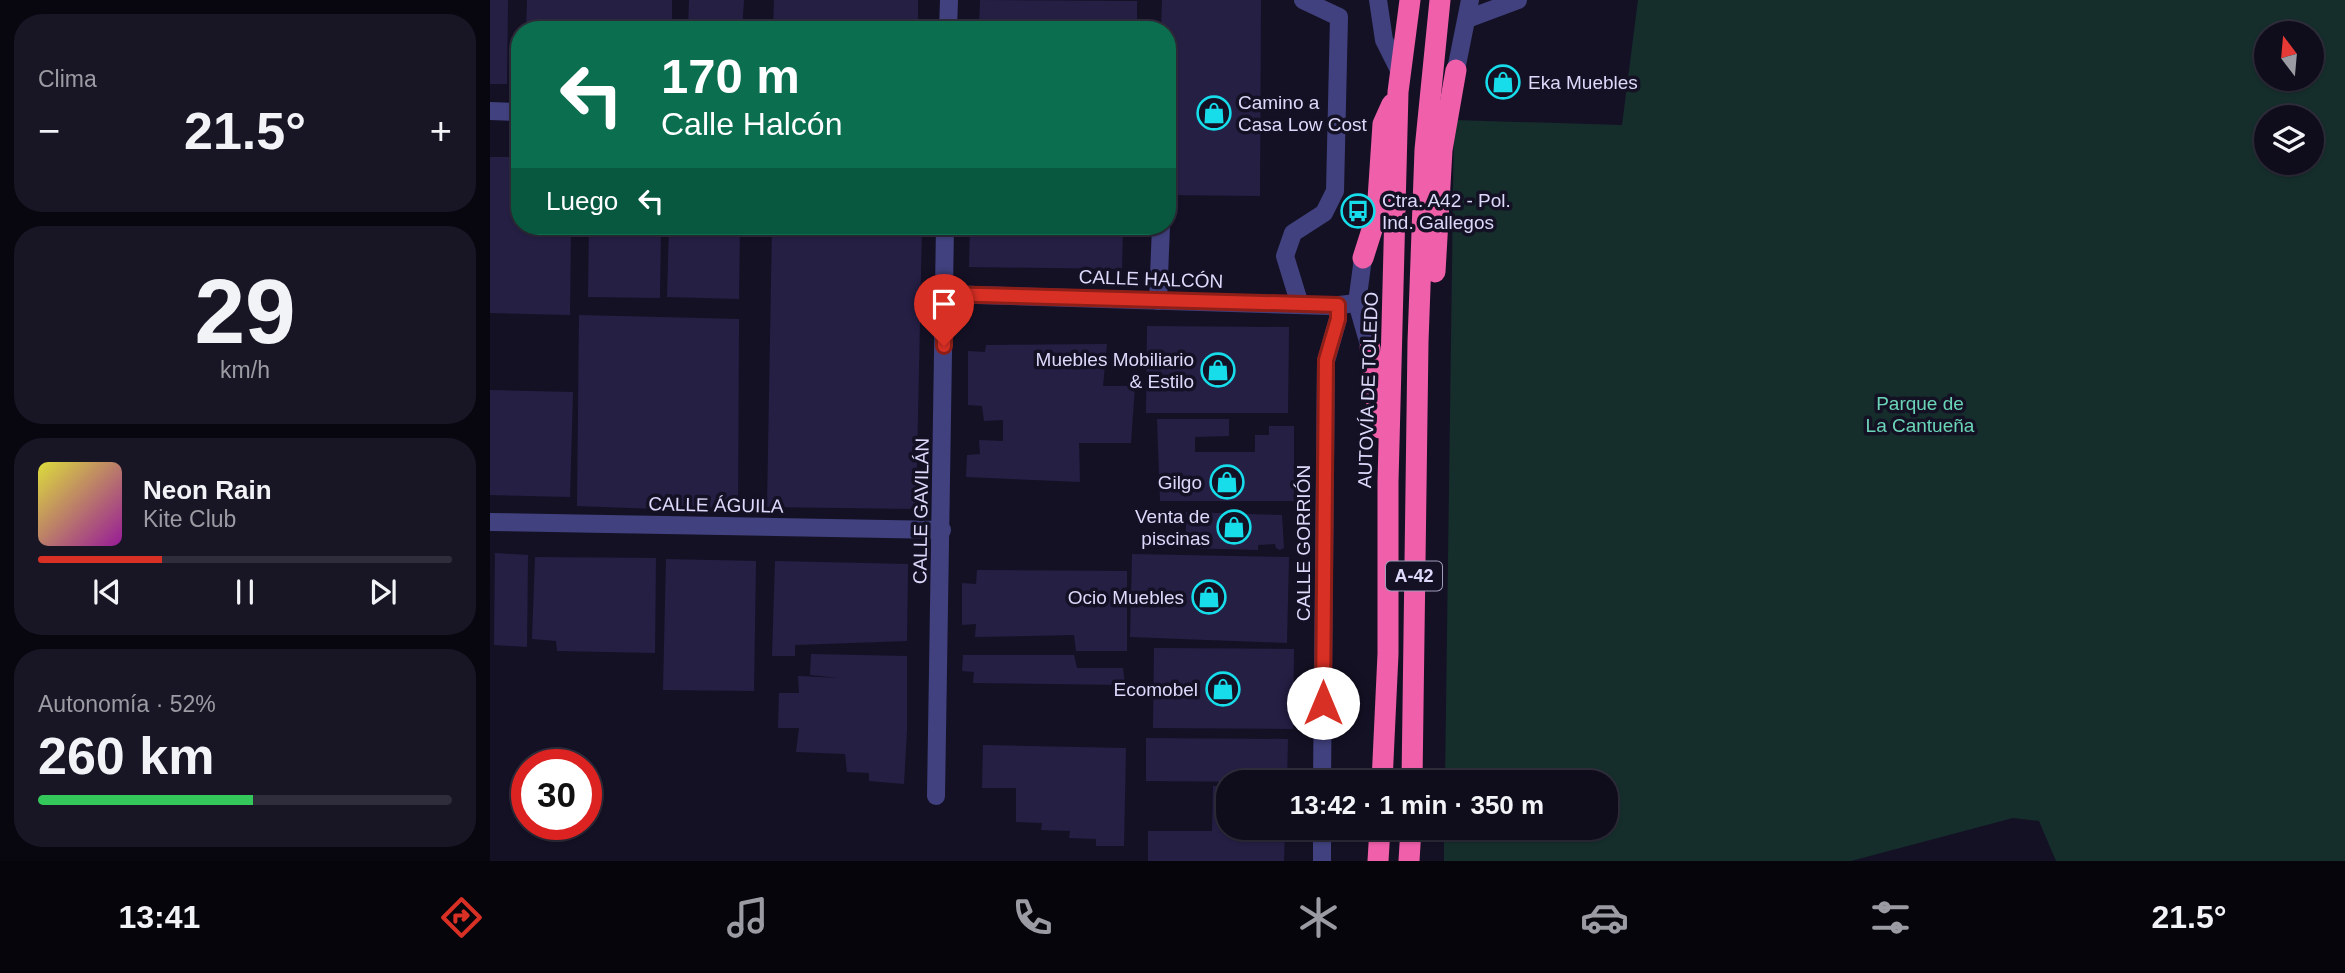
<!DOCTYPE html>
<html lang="es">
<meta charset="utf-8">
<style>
:root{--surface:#0f0d1c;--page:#181625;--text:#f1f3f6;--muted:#9b9ca3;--line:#2f2d3b;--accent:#d93025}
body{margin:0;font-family:Helvetica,sans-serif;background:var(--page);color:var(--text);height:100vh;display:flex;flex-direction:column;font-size:26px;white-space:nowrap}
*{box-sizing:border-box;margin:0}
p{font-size:23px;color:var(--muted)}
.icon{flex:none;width:38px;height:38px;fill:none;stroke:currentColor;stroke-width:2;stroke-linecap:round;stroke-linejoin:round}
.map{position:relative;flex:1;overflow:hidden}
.side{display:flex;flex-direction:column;gap:14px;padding:14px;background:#08070f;width:490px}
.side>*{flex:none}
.hud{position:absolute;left:21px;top:21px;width:665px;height:214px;border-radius:28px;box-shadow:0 2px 5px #0004,0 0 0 2px var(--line);background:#0b6e4f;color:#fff;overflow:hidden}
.needle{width:46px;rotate:344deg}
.buttons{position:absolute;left:1764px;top:21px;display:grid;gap:14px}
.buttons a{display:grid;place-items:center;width:70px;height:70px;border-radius:50%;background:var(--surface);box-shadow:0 2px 5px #0004,0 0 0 2px var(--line);font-size:35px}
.speed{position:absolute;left:21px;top:749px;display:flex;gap:14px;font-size:35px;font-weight:700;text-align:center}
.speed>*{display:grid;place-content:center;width:91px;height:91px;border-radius:50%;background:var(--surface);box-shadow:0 2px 5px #0004,0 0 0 2px var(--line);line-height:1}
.speed .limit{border:10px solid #d22;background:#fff;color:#111}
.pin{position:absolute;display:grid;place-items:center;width:60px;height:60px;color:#fff;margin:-72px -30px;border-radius:50% 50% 50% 0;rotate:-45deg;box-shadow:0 0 7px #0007}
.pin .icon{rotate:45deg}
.me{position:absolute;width:77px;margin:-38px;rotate:0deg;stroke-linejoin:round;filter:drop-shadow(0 0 5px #0008)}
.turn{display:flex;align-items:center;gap:24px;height:147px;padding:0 35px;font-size:32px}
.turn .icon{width:91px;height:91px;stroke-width:2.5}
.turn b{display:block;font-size:49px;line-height:60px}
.then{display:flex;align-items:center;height:66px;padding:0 35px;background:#0003;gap:14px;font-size:26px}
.big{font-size:52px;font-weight:700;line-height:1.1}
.side .tile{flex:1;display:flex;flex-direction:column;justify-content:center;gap:10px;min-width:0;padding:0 24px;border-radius:28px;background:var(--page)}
.side .dial{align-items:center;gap:0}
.dial b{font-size:91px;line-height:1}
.song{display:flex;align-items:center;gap:21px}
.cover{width:84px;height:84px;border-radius:10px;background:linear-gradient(135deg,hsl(60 70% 55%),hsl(300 70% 35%))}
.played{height:7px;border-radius:4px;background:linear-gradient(90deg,var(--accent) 30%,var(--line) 30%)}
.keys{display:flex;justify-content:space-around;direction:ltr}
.heat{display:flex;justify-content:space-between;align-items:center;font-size:38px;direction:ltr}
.charge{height:10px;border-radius:5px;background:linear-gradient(90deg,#34c759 52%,var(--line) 0)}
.trip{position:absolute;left:726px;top:770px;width:402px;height:70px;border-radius:28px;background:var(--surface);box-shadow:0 2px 5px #0004,0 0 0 2px var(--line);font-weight:700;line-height:70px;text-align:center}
.dock{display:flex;height:112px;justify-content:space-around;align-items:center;background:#06050b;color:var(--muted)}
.dock .icon{width:49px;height:49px}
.dock .current{color:var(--accent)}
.dock b{font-size:32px;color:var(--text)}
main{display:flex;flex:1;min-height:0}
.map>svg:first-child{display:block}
.green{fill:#152e2c;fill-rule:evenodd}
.building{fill:#251f44}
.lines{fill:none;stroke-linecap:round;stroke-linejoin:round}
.minor{stroke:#41417f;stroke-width:18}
.highway{stroke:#f05faa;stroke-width:21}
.route-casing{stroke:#8d1f18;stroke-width:18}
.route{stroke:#d93025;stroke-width:12}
.labels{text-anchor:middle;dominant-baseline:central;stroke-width:7;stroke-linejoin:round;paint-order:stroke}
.shield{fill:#141125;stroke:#a09dbb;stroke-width:2}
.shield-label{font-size:18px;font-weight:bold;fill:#dcd9fb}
.poi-label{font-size:19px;fill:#dcd9fb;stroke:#141125;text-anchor:end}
.street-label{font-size:19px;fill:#dcd9fb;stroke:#141125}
.park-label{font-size:19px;fill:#6bd5b7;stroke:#141125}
</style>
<main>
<section class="side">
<div class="tile"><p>Clima</p>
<div class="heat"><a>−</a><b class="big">21.5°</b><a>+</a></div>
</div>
<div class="tile dial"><b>29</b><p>km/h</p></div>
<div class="tile">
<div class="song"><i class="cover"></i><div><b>Neon Rain</b><p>Kite Club</p></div></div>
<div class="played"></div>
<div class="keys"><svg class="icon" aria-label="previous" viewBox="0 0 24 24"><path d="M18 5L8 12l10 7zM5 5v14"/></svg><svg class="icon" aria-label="pause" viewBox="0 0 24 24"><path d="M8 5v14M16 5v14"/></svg><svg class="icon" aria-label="next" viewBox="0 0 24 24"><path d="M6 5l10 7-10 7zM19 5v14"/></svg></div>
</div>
<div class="tile"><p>Autonomía · 52%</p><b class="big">260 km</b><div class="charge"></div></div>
</section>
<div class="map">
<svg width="1855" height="861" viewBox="0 0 1855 861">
<rect width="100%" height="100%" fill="#141125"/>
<!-- green -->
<path class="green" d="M1148,0h707v861h-289l-17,-40 -26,-3 -162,43h-407v-33h162v-46h-161l9,-662 168,5zM1776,33h46v46h-46zM1776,117h46v46h-46z"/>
<!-- building -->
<g class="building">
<polygon points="0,0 18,0 17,84 0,84"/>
<polygon points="37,0 182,0 182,30 36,30"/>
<polygon points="199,0 254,0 252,30 198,30"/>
<polygon points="284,0 428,0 428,30 283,30"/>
<polygon points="490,0 647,1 647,30 489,30"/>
<polygon points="672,0 771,0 770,196 677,195 677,30 671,30"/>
<polygon points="0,157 30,157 30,226 81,226 80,315 0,313"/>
<polygon points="99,226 171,226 170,298 98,297"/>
<polygon points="179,226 250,226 249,299 177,297"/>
<polygon points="282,226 432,226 426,509 277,507"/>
<polygon points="480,226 633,226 632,269 479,267"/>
<polygon points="89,315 249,319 248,507 167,509 87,506"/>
<polygon points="657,326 799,327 798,413 656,413"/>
<polygon points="617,344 613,386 645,386 641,443 589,443 590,482 476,477 477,455 490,454 489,440 513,441 513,420 494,421 492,406 478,405 478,351 495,352 496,345"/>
<polygon points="0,390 83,392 80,497 0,495"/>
<polygon points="667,419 739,419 739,436 705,437 705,452 765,452 765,435 779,435 779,426 804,426 804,501 670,501"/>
<polygon points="696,512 792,515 794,548 790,550 786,548 785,544 768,545 768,550 696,548"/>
<polygon points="5,553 38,555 37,647 4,645"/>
<polygon points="642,554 799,557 797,643 640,637"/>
<polygon points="45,557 166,558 165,653 67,651 66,641 42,639"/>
<polygon points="176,559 266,561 264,691 173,690"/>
<polygon points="285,561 418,564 417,641 305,645 305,656 282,656"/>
<polygon points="487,570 637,571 637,651 586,651 584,635 485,637 486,624 472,625 472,583 486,584"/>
<polygon points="664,648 804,649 803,729 663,728"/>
<polygon points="321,654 417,656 417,731 414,784 379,781 379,773 357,772 355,754 306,752 309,728 288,728 289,693 309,693 308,676 350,678 320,675"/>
<polygon points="473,655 584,655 587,668 633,668 635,685 483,683 484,672 472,671"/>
<polygon points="656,738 798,739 797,782 656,781"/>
<polygon points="493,745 636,748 634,846 606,846 606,839 579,838 580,831 551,830 552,823 526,822 526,788 492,788"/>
<polygon points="723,786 738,786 738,828 795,828 794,861 658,861 658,831 722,831"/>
</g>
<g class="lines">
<!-- minor -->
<g class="minor">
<polyline points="888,0 894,40 910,72"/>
<polyline points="977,19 1028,0"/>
<polyline points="458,30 459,0"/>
<polyline points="966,70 980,0"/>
<polyline points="0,111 30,112"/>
<polyline points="873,258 867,303 880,348"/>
<polyline points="454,294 840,306 867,303"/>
<polyline points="668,301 671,226"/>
<polyline points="810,305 795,256 803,233 834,213 845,191 849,17 813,0"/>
<polyline points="0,522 452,530"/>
<polyline points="832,782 836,361 848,319 848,305"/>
<polyline points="446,796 455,226"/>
<polyline points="832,861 832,828"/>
</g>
<!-- highway -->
<g class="highway">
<polyline points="873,258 887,214 893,124 902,104"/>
<polyline points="945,272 952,150 966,70"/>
<polyline points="880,348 890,428"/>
<polyline points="892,782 898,654 898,482 908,92 920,0"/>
<polyline points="922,782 928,342 935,150 950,0"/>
<polyline points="888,861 890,828"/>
<polyline points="919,861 921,828"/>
</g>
</g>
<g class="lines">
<defs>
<polyline id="route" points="454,346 454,294 848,305 848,319 836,360 833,703"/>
</defs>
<!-- route casing -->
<use href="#route" class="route-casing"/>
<!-- route -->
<use href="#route" class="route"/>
</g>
<!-- icons -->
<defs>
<symbol id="shop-ring" viewBox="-11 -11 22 22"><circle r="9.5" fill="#141125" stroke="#17dce9" stroke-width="1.5"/><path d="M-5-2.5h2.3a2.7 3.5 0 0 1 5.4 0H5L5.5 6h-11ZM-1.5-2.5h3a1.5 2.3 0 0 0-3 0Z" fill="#17dce9"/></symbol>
<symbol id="bus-ring" viewBox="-11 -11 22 22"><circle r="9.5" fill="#141125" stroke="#17dce9" stroke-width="1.5"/><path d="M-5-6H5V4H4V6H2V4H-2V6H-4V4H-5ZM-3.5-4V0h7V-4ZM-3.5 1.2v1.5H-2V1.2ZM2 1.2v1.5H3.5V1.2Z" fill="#17dce9"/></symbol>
</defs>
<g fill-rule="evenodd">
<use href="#shop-ring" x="994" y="63" width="38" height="38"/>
<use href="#shop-ring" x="705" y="94" width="38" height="38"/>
<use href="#bus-ring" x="849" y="192" width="38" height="38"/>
<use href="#shop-ring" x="709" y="351" width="38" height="38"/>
<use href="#shop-ring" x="718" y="463" width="38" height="38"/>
<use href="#shop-ring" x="725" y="508" width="38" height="38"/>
<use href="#shop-ring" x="700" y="578" width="38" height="38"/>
<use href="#shop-ring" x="714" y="670" width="38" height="38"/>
</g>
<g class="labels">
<!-- shield labels -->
<rect class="shield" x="896" y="561.5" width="56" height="29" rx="5"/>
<g class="shield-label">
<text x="924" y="576">A-42</text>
</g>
<!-- poi labels -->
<g class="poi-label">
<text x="1038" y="82" text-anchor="start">Eka Muebles</text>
<text x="748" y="102" text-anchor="start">Camino a<tspan x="748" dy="22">Casa Low Cost</tspan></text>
<text x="892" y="200" text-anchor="start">Ctra. A42 - Pol.<tspan x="892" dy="22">Ind. Gallegos</tspan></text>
<text x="704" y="359">Muebles Mobiliario<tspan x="704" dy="22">&amp; Estilo</tspan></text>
<text x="712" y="482">Gilgo</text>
<text x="720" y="516">Venta de<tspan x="720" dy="22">piscinas</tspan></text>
<text x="694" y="597">Ocio Muebles</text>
<text x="708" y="689">Ecomobel</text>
</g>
<!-- street labels -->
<g class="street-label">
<text transform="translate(661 279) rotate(2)">CALLE HALCÓN</text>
<text transform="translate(878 390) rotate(-88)">AUTOVÍA DE TOLEDO</text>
<text transform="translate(226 505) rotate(1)">CALLE ÁGUILA</text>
<text transform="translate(431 511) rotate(-89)">CALLE GAVILÁN</text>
<text transform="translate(813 543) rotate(-90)">CALLE GORRIÓN</text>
</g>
<!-- park labels -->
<g class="park-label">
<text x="1430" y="403">Parque de<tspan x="1430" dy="22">La Cantueña</tspan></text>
</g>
</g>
</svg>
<div class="buttons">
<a><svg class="needle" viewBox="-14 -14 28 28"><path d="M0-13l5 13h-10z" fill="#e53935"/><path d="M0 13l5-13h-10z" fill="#9b9ca3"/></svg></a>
<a><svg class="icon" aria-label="layers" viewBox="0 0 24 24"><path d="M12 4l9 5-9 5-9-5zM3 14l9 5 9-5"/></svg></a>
</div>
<div class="speed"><div class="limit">30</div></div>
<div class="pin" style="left:454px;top:346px;background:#d93025"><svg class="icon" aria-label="arrive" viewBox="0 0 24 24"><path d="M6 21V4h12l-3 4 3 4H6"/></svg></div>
<svg class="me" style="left:833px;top:703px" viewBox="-20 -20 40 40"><circle r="19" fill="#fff"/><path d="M0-13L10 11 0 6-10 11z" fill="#d93025"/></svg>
<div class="trip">13:42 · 1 min · 350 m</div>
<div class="hud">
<div class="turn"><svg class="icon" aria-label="left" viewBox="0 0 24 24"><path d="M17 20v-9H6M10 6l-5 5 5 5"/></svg><div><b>170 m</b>Calle Halcón</div></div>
<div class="then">Luego<svg class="icon" aria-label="left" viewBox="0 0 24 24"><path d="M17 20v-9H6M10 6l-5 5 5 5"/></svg></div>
</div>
</div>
</main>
<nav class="dock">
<b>13:41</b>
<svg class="icon current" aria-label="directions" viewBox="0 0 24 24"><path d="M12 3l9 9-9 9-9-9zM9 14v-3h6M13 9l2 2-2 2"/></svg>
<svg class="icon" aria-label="music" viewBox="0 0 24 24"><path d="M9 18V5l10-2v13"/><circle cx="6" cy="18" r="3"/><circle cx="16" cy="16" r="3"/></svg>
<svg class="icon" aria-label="phone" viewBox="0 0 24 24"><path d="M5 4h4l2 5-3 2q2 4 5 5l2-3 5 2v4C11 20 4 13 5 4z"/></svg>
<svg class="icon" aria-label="climate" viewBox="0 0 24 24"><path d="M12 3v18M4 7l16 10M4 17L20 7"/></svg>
<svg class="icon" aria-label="car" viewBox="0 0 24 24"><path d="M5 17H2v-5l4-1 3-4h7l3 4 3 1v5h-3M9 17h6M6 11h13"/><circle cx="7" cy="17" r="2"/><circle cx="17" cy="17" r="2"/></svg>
<svg class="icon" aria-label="filters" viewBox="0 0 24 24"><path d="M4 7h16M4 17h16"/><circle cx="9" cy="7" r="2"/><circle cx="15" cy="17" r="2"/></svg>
<b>21.5°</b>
</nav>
